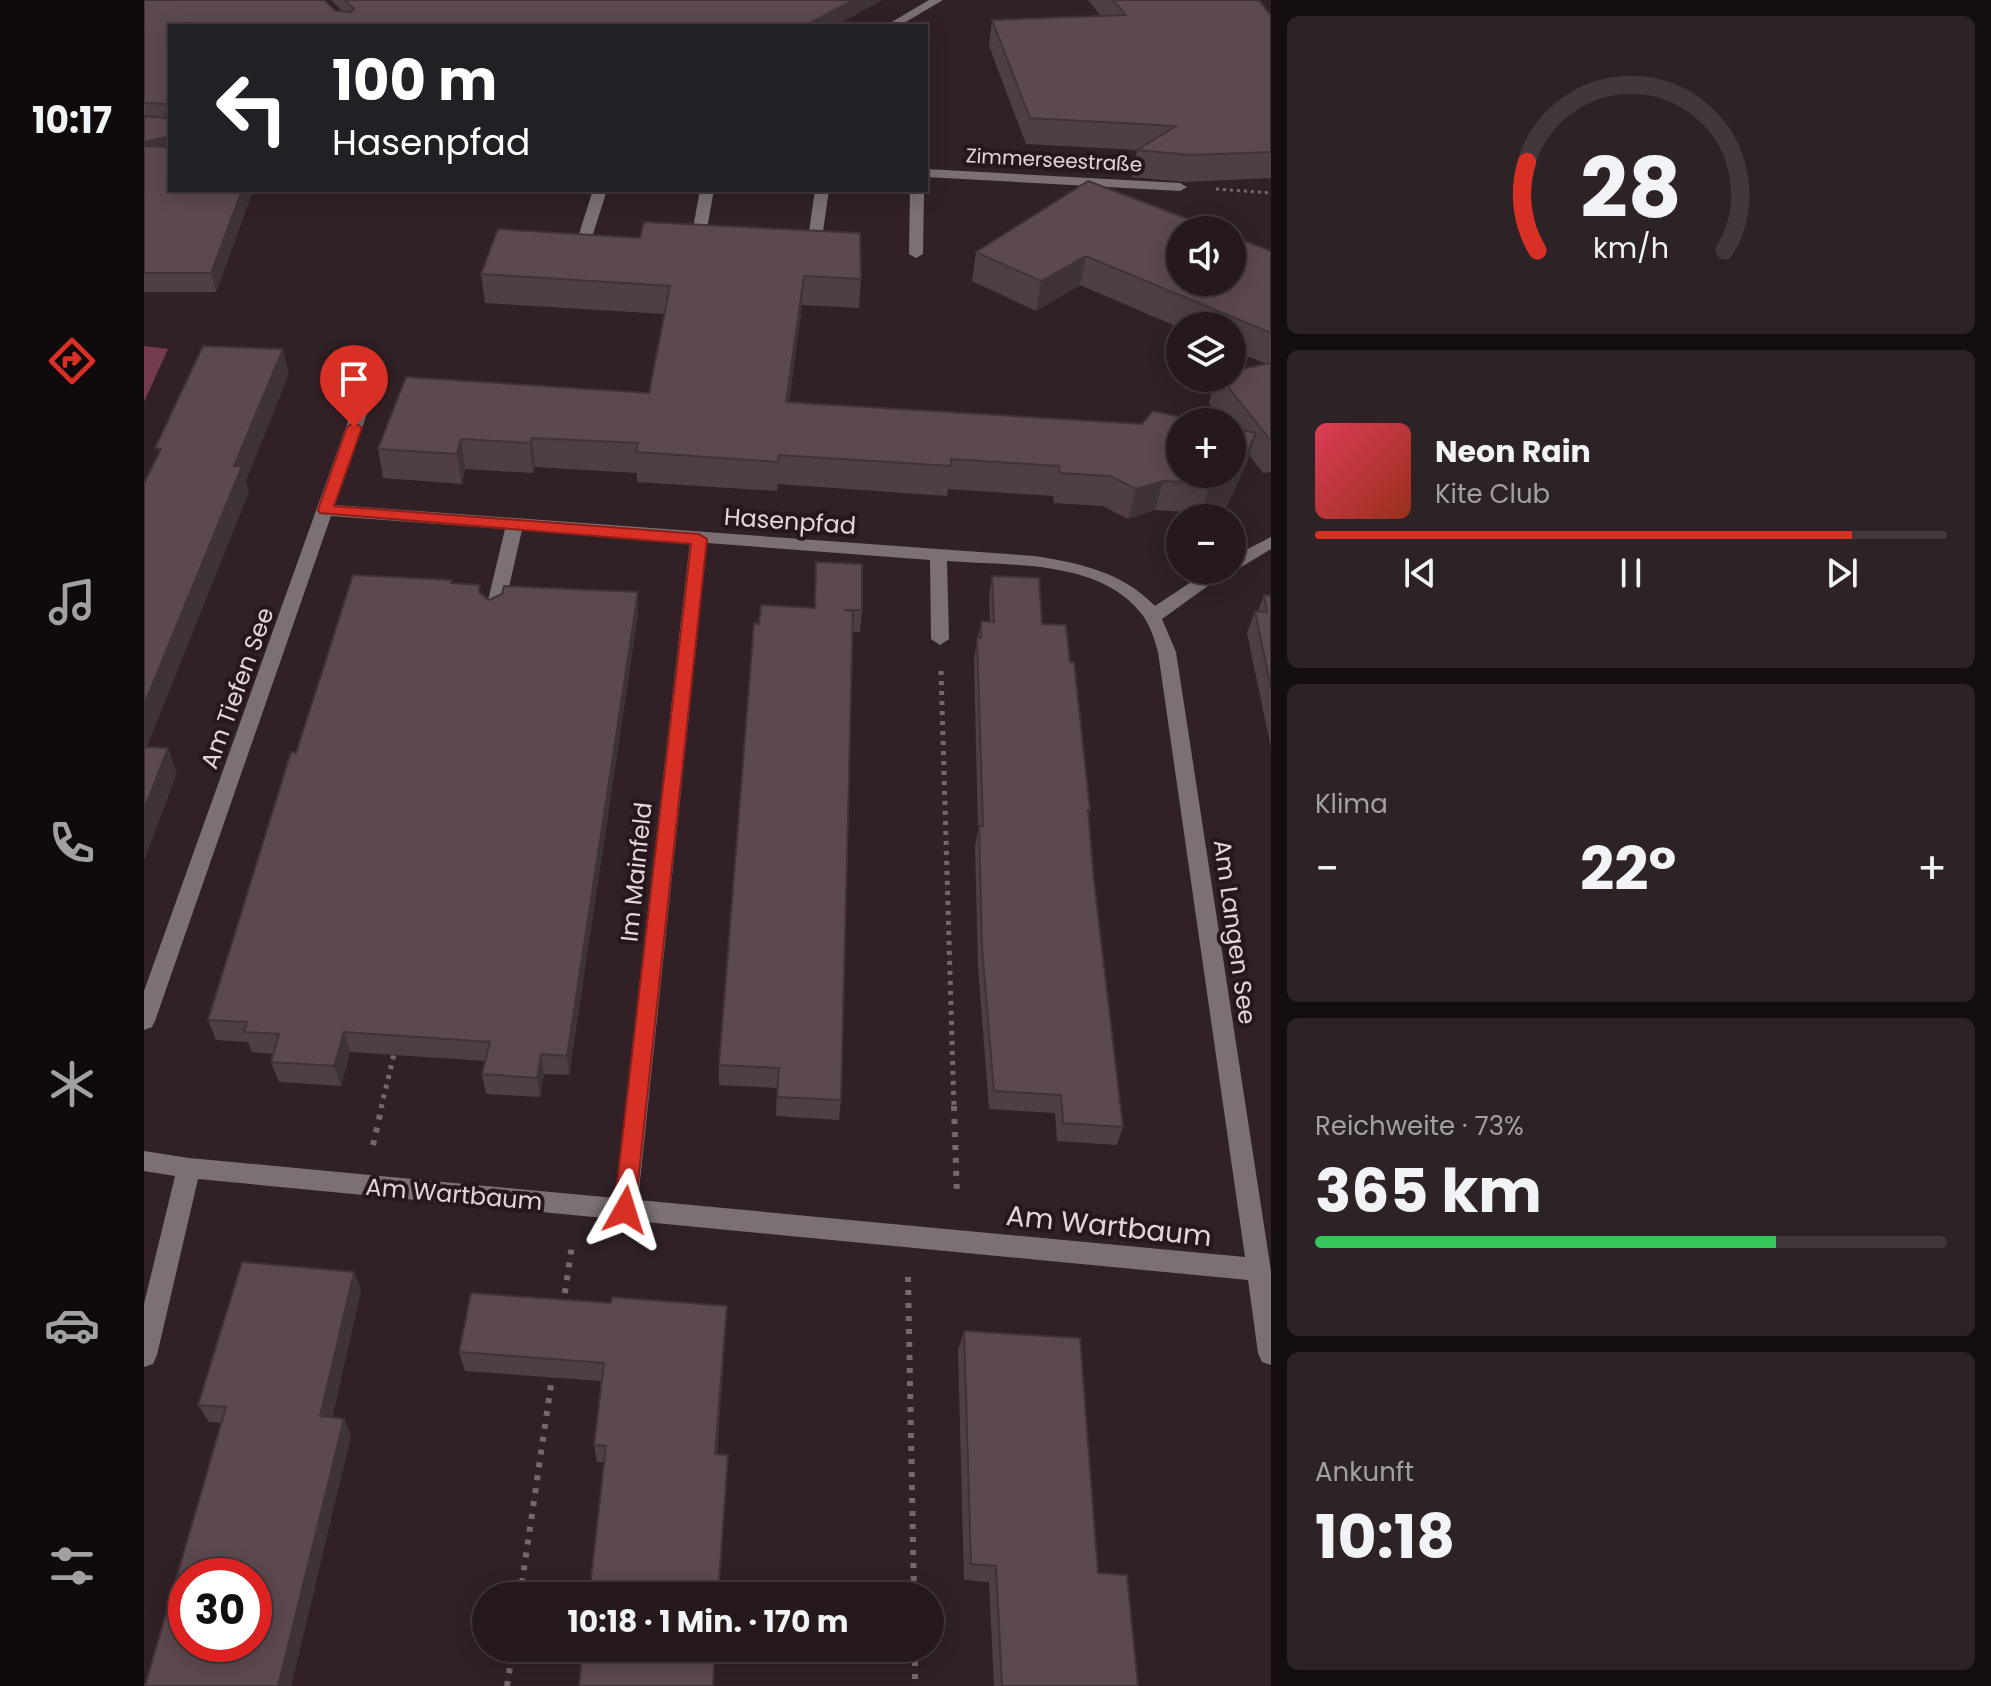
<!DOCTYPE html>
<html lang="de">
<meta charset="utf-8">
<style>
:root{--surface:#25191c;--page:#2d2225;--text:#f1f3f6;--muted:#a3a0a3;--line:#42383b;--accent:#d93025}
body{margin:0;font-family:Poppins,sans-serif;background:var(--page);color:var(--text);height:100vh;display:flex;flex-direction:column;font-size:30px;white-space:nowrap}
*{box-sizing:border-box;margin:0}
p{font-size:26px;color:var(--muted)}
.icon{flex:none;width:44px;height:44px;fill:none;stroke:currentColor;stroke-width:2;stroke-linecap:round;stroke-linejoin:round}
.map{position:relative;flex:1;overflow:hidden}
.panel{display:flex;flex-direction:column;gap:16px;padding:16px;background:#140e0f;width:720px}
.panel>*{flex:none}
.top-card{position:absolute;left:24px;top:24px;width:760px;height:168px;border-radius:0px;box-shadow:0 4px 20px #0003,0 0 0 2px var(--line);background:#202124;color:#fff;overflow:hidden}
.controls{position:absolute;left:1022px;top:216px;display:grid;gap:16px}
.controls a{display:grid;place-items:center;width:80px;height:80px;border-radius:50%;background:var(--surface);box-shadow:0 4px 20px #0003,0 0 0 2px var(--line);font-size:40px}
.speed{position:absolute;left:24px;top:1558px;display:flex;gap:16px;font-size:40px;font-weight:700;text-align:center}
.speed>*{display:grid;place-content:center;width:104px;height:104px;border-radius:50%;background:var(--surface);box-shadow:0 4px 20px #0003,0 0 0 2px var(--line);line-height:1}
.speed .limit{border:12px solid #d22;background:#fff;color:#111}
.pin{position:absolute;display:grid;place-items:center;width:68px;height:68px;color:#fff;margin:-82px -34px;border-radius:50% 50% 50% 0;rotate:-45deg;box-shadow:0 0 8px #0007}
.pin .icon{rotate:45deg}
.me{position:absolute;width:88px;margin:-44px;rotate:6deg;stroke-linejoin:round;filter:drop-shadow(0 0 6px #0008)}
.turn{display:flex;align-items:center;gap:28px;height:168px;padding:0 32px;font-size:36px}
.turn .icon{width:104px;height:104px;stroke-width:2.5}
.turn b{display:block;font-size:56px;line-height:68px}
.big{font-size:60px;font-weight:700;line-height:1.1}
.panel .tile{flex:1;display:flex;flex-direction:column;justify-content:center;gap:12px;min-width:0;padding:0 28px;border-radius:12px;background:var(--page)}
.panel .dial{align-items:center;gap:0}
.dial svg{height:208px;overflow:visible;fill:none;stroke:var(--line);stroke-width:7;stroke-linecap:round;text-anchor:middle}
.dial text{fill:var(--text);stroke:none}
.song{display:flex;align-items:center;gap:24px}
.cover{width:96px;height:96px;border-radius:12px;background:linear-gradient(135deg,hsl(350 70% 55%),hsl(10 70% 35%))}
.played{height:8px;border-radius:4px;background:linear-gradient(90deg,var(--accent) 85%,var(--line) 85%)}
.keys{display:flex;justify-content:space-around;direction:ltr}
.heat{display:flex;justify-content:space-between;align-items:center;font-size:44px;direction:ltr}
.charge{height:12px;border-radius:6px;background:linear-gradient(90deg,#34c759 73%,var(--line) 0)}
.trip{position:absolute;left:328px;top:1582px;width:472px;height:80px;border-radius:40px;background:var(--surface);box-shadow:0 4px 20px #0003,0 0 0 2px var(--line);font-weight:700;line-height:80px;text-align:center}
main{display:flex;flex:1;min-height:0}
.dock{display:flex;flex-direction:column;width:144px;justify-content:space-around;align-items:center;background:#0f0a0b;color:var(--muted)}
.dock .icon{width:56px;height:56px}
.dock .active{color:var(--accent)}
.dock b{font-size:36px;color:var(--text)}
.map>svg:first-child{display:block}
.green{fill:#733a50}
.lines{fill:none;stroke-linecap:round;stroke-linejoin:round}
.path-far2{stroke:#76676c;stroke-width:3;stroke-dasharray:3 4;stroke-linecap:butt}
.path-far1{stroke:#76676c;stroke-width:5;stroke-dasharray:4 6;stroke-linecap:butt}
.path{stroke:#76676c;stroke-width:6;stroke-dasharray:5 8;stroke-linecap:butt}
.minor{fill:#7b7174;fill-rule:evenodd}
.wall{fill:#4f3f44}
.shaded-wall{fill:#403337}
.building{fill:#5c494f;stroke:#403337;stroke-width:2;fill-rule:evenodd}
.route{fill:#d93025;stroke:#8d1f18;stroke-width:2}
.labels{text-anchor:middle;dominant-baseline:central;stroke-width:8;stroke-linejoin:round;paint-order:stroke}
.far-street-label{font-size:20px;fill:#e2d6da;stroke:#27171d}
.street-label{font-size:24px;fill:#e2d6da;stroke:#27171d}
.near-street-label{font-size:28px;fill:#e2d6da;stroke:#27171d}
</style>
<main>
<nav class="dock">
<b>10:17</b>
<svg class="icon active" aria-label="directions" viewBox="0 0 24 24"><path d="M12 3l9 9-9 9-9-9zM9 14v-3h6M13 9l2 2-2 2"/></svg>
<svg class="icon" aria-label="music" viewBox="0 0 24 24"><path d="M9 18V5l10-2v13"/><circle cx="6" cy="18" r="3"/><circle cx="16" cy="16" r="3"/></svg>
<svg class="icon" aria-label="phone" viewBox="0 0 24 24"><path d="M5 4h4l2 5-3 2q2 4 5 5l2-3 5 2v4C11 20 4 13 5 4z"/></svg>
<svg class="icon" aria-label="climate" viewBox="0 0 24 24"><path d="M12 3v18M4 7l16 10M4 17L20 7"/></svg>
<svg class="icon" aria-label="car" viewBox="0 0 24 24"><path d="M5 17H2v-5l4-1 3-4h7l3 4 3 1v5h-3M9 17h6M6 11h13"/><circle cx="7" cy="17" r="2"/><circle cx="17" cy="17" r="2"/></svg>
<svg class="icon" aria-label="filters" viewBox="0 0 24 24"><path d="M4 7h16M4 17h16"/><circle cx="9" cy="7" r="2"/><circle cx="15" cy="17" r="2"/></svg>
</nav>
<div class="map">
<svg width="1127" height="1686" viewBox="0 0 1127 1686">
<rect width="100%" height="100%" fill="#312126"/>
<!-- green -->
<polygon class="green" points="0,346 24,349 0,402"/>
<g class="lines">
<!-- path-far2 -->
<polyline class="path-far2" points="1072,189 1127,193"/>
<!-- path-far1 -->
<g class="path-far1">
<polyline points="797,671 810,1108"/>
<polyline points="237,1108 251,1050"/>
</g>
<!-- path -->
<g class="path">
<polyline points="810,1106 813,1196"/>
<polyline points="229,1145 238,1106"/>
<polyline points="764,1277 770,1596"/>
<polyline points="419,1306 428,1245"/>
<polyline points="376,1596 409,1371"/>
<polyline points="771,1648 771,1686"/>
<polyline points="363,1686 369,1648"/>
</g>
<!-- minor -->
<g class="minor">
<polygon points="785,0 799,0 755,26 741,26"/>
<polygon points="782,169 1036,183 1043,187 1036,191 782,177"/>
<polygon points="449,190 463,190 448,237 441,241 434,237"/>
<polygon points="556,190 570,190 561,239 554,243 547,239"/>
<polygon points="671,190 685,190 677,245 670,249 663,245"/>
<polygon points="766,190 780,190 779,254 772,258 765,254"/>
<path d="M230,366l8,5 -47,134 699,51c46,7 88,16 121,50l54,-36h23v-13l39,-20v12l-33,20 -8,1 -68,49 14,33 95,619v94l-9,-3 -4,-9 -10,-73 -1050,-101 -41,176 -4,9 -9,3v-63l31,-128 -31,-5v-20l45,7 426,40 75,-656 -168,-12 -19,83 -9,6 -9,-6 20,-84 -174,-13 -176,505 -3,6 -8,3v-39l222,-620zM563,543l223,17 1,79 9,6 9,-6 -2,-78c62,5 150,-2 193,51 10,12 14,26 18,40l87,605 -607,-57z"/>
</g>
</g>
<!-- wall -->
<g class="wall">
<polygon points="0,0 199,12 187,0 738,0 691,26 26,26 26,190 109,190 72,292 0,292"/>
<polygon points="944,0 1115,0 1127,16 1127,178 1040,182 988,177 993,150 882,144 845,46 848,20 957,16"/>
<polygon points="354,229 717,279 715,308 658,305 645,402 1088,474 1088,422 1079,422 1065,403 1072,378 1088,378 1123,364 1088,350 1088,326 1036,326 1036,328 936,285 892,311 828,281 832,252 1127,251 1127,472 1119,473 1105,455 1103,463 1082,507 1058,513 1011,510 984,519 959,506 910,503 909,496 804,489 803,496 634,484 633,491 493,482 493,473 391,467 389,473 321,469 318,484 239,478 234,449 505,393 521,314 341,303 337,274"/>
<polygon points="672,562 718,610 716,632 708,632 697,1100 695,1120 632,1116 633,1088 575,1085 575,1065 615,624 670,608"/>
<polygon points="848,576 898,624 926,662 946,810 944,817 950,881 979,1127 973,1145 913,1141 911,1113 845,1109 834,966 831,846 834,831 830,658 837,621 846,622 845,596"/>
<polygon points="308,584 338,594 345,600 494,592 494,614 425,1075 400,1074 396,1097 342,1094 338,1074 341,1061 206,1052 197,1086 135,1082 127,1062 130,1054 108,1052 104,1042 72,1040 64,1020 152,753"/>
<polygon points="1120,595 1127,596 1127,748 1103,633 1111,611 1114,611"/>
<polygon points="210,1272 217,1290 188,1418 200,1419 207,1435 147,1686 1,1686 78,1423 65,1422 54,1405"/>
<polygon points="582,1325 573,1454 583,1472 453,1462 450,1445 457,1381 321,1371 315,1352"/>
<polygon points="820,1331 954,1573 994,1686 850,1686 845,1582 820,1580 814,1350"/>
</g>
<!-- shaded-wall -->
<g class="shaded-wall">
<polygon points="709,0 738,0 691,26 661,26"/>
<polygon points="26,136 26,155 0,162 0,142"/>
<polygon points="98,190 109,190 72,292 67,273"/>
<polygon points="942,256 936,285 892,311 897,281"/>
<polygon points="660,276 658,305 641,432 642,402"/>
<polygon points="139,349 145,374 102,481 105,492 0,754 0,705 90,466"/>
<polygon points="1112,433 1103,463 1082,507 1058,513 1066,483"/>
<polygon points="388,438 391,467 389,473 386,443"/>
<polygon points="317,439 321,469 318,484 313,454"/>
<polygon points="1019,481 1011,510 984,519 992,489"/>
<polygon points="494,592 494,614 425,1075 423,1056"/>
<polygon points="24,748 33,773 0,861 0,810"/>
<polygon points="200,1032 206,1052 197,1086 190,1066"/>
<polygon points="397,1054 400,1074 396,1097 393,1078"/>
<polygon points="210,1272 217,1290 184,1433 176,1416"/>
<polygon points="583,1306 582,1325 571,1471 571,1454"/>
<polygon points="200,1419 207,1435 147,1686 134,1686"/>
</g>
<!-- building -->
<g class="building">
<polygon points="0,0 180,0 192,11 207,12 210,9 201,0 709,0 661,26 26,26 26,136 0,142 0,116 21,118 24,107 22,104 0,103"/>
<polygon points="969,0 1115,0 1127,16 1127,152 1046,155 993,150 1032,126 886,118 848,20 982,15"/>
<polygon points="0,146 26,147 26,190 98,190 67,273 0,273"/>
<polygon points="944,181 1073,230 1036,230 1036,282 1088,282 1088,236 1127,251 1127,333 942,256 897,281 832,252"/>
<polygon points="500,222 716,233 717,279 660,276 642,402 998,424 1009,411 1060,422 1036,422 1036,474 1088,474 1088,428 1112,433 1091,478 1066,483 1019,481 992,489 966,476 916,473 915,466 807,459 807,466 635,455 634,462 492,452 494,443 388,438 386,443 317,439 313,454 234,449 262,377 505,393 526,286 337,274 354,229 496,238"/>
<polygon points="59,346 139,349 90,466 98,466 0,705 0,483 17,449 11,448"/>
<polygon points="1127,363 1127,441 1077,378 1088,378 1088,371"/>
<polygon points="672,562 718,564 718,610 700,610 709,611 697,1100 633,1097 635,1068 575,1065 610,623 615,624 617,605 671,608"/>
<polygon points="209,575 308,580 307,583 336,585 335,592 345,600 358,594 360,586 494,592 423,1056 397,1054 393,1078 338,1074 346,1042 200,1032 190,1066 127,1062 135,1034 100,1032 103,1022 64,1020 147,752 152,753"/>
<polygon points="848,576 895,578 898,624 922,625 926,662 930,662 946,810 944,810 950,881 979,1127 919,1123 917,1095 850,1091 838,947 835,826 839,826 833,638 837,638 837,621 850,622"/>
<polygon points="1120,595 1127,596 1127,688 1111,611 1123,612"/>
<polygon points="0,747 24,748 0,810"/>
<path d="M98,1262l112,10 -34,144 24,3 -66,267h-133l81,-279 -28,-2zM42,1576h68v68h-68z"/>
<polygon points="327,1293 467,1303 468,1297 583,1306 571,1454 584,1455 574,1596 445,1596 462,1446 450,1445 460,1363 315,1352"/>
<polygon points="820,1331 936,1338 954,1573 983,1575 994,1686 858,1686 852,1566 827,1564"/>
<polygon points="439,1648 571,1648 569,1686 435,1686"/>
</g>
<!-- route -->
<polygon class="route" points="210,423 218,427 190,506 555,534 563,539 491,1210 488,1217 481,1220 473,1217 470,1210 547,544 176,513 174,510 203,427"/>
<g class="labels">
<!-- far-street labels -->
<g class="far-street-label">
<text transform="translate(910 160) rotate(3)">Zimmerseestraße</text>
</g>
<!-- street labels -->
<g class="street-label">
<text transform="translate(646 521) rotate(4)">Hasenpfad</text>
<text transform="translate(93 688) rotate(-70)">Am Tiefen See</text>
<text transform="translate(492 872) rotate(-84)">Im Mainfeld</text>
<text transform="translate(1091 932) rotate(82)">Am Langen See</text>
<text transform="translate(310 1194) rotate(5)">Am Wartbaum</text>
</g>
<!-- near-street labels -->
<g class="near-street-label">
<text transform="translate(965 1226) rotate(6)">Am Wartbaum</text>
</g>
</g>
</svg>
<div class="controls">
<a><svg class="icon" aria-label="sound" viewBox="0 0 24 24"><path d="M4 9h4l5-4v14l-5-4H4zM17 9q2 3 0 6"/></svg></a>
<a><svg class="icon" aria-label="layers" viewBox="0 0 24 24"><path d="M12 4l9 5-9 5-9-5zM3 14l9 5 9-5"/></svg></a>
<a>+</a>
<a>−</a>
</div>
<div class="speed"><div class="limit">30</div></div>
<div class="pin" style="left:210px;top:427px;background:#d93025"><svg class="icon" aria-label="arrive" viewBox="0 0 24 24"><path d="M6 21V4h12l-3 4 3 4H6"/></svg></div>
<svg class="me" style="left:481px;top:1210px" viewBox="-20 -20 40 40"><path d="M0-17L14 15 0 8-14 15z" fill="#d93025" stroke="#fff" stroke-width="4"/></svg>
<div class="trip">10:18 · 1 Min. · 170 m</div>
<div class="top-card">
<div class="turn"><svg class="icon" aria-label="left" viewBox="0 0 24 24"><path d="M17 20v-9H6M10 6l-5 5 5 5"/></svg><div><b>100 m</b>Hasenpfad</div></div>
</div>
</div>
<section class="panel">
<div class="tile dial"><svg viewBox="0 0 100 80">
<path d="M14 69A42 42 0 1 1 86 69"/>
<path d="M14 69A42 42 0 0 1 10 35" stroke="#d93025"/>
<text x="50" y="56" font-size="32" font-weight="700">28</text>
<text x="50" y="72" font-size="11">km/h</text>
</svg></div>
<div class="tile">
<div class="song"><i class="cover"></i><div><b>Neon Rain</b><p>Kite Club</p></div></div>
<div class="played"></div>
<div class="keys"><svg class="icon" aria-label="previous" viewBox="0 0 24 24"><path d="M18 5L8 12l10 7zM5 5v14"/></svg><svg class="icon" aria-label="pause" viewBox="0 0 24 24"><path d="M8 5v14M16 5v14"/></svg><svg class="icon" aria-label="next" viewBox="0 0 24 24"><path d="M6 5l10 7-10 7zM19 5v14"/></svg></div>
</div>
<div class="tile"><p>Klima</p>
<div class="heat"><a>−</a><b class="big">22°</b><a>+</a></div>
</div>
<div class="tile"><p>Reichweite · 73%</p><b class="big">365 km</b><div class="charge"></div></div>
<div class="tile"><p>Ankunft</p><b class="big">10:18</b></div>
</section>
</main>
